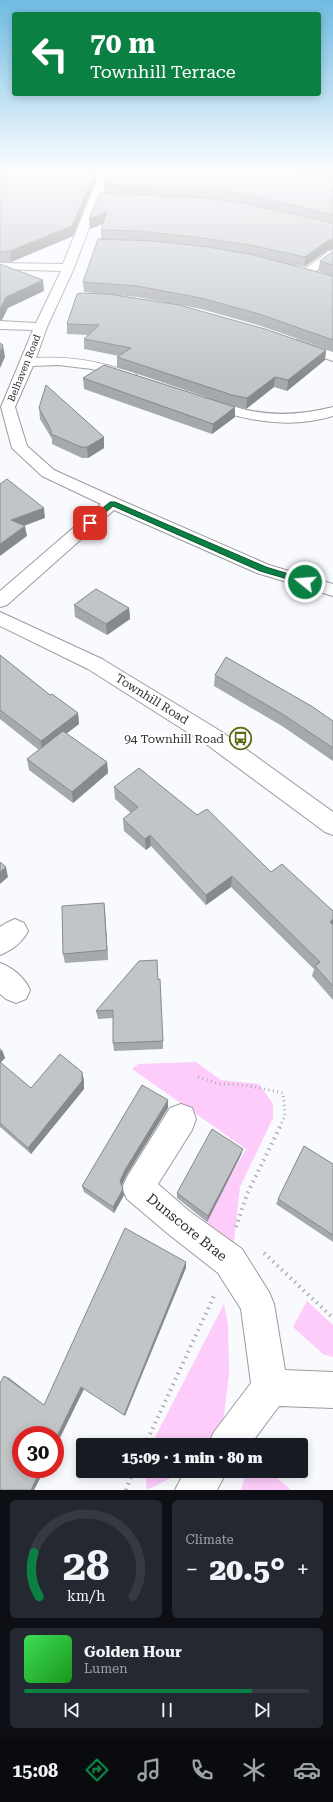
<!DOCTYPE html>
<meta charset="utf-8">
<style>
:root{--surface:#171b24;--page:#242831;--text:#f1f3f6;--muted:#9ea1a6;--line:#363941;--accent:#0b8043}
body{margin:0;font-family:"Roboto Serif",serif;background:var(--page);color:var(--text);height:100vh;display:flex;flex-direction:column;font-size:15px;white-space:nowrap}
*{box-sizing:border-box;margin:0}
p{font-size:13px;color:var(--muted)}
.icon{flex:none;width:22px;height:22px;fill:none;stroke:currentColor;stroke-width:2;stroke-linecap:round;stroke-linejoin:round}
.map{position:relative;height:1490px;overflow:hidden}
.details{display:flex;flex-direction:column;gap:10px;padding:10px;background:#0d0f14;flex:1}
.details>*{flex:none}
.banner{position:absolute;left:12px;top:12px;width:309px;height:84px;border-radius:4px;box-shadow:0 2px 10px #0003;background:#0b8043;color:#fff;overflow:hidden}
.speed{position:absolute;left:12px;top:1426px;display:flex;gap:8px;font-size:20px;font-weight:700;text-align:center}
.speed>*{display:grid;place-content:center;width:52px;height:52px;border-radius:50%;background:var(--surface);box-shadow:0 2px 10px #0003;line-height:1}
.speed .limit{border:6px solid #d22;background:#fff;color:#111}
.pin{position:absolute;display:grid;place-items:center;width:34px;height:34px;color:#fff;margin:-17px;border-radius:8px;box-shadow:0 2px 6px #0006}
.me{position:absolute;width:44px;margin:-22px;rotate:287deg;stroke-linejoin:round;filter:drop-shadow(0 0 3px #0008)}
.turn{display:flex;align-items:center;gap:14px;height:84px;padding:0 12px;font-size:18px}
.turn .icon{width:52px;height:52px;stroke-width:2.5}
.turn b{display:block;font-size:28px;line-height:34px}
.big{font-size:30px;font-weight:800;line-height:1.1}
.details .widget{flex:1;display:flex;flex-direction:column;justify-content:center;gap:6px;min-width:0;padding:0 14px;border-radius:6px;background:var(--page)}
.details .dial{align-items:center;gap:0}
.dial svg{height:104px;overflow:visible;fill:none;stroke:var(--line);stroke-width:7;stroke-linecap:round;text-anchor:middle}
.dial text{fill:var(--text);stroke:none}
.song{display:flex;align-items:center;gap:12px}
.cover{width:48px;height:48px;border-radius:6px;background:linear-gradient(135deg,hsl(130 70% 55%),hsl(120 70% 35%))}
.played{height:4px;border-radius:2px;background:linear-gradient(90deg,var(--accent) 80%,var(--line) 80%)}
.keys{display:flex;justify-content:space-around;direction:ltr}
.heat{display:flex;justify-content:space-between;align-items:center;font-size:22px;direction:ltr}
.details .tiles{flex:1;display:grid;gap:10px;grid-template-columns:1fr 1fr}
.widget:last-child{grid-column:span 2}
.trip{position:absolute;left:76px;top:1438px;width:232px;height:40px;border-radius:4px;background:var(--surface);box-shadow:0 2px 10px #0003;font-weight:800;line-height:40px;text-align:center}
.menu{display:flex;height:64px;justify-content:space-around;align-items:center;background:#090b0e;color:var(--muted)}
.menu .icon{width:28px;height:28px}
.menu .selected{color:var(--accent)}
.menu b{font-size:18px;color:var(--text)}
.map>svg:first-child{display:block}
.green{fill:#fdccfa}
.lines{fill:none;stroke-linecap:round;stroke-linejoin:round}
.minor-casing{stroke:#9b9ca0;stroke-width:2}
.path-far1{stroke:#adafb2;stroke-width:3;stroke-dasharray:1 3.5;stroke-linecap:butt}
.path{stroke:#adafb2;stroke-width:4;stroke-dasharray:1.5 4.5;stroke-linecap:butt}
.minor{fill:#fff;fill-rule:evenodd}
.wall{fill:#a6a9ac;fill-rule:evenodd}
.shaded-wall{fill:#878a8c}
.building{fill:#c1c5c8;stroke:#878a8c}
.route{fill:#0b8043;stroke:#07532c}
.labels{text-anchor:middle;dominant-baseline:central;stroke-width:4;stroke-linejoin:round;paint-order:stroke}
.far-street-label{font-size:10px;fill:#2f3031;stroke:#fff}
.street-label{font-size:12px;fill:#2f3031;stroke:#fff}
.poi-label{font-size:12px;fill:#2f3031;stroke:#fff;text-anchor:end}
.near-street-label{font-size:14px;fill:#2f3031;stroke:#fff}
</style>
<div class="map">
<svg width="333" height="1490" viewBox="0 0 333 1490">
<rect width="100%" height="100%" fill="#f8fafe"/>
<!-- green -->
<g class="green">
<polygon points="196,1062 221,1080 259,1084 273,1104 273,1118 240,1187 233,1250 203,1224 246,1149 132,1069 138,1064"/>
<polygon points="307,1301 333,1325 333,1357 323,1354 293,1327"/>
<polygon points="224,1304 228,1324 229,1374 224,1416 213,1437 205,1445 151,1445"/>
<polygon points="145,1471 178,1471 169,1479 147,1490"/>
<polygon points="251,1471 269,1471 291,1490 241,1490 244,1480"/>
</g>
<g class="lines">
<defs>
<g id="minor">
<path d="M101,170h10l-37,98 -27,59 -11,31c38,-2 63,4 99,15l2,3 -2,3 -5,1 -38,-11 -34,-4 -25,1 -18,41 12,39 27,24 64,29 151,66 64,19v12l-76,-23 -143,-63 -107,95 -7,2v-16l101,-87 -59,-28 -30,-28 -11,-41 32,-77 -33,-1v-8l36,2 25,-52 -61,-2v-6l63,1z"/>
<polygon points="333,250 333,258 309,276 301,276 299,274 301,272 329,251"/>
<polygon points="297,340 333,352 333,361 292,347 290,344 292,341"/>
<path d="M206,398c11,2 22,7 33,10 32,9 62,7 94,-1v9c-45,14 -89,4 -132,-11l-2,-3 2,-3z"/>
<polygon points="0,612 102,659 222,732 333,812 333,835 325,832 206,744 88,669 0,626"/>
<path d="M15,919l9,4 4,8c-6,12 -16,19 -28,24v-28l6,-4z"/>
<path d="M0,963c13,5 24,14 30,27l-4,9 -10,4 -10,-4 -6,-5z"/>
<polygon points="181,1104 192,1108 196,1119 192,1130 158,1184 189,1211 242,1249 269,1292 274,1304 285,1370 333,1372 333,1408 279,1406 250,1445 208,1445 214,1432 251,1383 241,1309 218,1273 167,1233 127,1199 122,1188 127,1177 170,1108"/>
<polygon points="185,1471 227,1471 217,1490 175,1490"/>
</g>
</defs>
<!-- minor casing -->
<use href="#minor" class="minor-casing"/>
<!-- path-far1 -->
<polyline class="path-far1" points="198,1077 219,1084 245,1085 283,1093 285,1116 280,1126"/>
<!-- path -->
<g class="path">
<polyline points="236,1227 247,1194 281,1125"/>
<polyline points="264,1253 333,1318"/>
<polyline points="145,1445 214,1296"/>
<polyline points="126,1490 133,1471"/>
</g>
<!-- minor -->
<use href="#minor" class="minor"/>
</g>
<!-- wall -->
<g class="wall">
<polygon points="0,170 100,170 73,236 11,262 0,262"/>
<path d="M109,170h224v79l-5,1 -24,17 -22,-4 48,12 -12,-4 2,-10 13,-10v100l-75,-26 -57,-16 -20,-4 145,45 -1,10 -38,31 -13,-4 -28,22 -12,-3 1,11 -23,17 -128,-45 -1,-11 132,22 -98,-33v-10l2,-1 -35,-7v-10l4,-4 -21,-1v-10l11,-30 16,-1 -10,-1 -1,-10 18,-43v-9l2,-6 -13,5 -1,-10 15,-26v-9zM117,295l20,2 37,7z"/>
<polygon points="39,408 104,437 104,448 88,458 82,458 52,444 52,439 40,419"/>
<polygon points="74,605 129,608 130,619 107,635 75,617"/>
<polygon points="0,655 50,695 78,713 79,724 66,734 107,762 108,773 73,803 29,770 27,759 39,750 0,719"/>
<polygon points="215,675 333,721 333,761 282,726 214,686"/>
<polygon points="114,787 197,815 271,872 333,911 333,1000 312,976 314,969 231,887 206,905 151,846 146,850 124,831 123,819 131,813 115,799"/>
<polygon points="104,903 105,912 108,960 65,963 63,954"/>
<polygon points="158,980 163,1041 163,1049 114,1051 113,1043 113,1018 98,1019 96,1011"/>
<polygon points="0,1048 2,1050 5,1058 0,1063 31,1088 84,1080 84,1089 31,1154 0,1127"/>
<polygon points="168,1108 126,1176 121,1186 124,1195 114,1213 84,1192 82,1186"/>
<polygon points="304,1146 333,1164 333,1242 276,1204"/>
<polygon points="241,1155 207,1222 177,1198 177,1193"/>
</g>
<!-- shaded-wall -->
<g class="shaded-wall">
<polygon points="96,170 100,170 73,236 11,262 10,251"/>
<polygon points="107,212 107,222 90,229 89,219"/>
<polygon points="333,239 333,249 328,250 304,267 305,257 329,240"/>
<polygon points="43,280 44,291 8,308 2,320 0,320 0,309 6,297"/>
<polygon points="3,345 5,357 0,368 0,353"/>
<polygon points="326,350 325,360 287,391 288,380"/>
<polygon points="275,377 274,387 246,409 247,398"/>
<polygon points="235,407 235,417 212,434 213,424"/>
<polygon points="104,437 104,448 88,458 87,447"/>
<polygon points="44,508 45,518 13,530 11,520"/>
<polygon points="25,526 27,536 0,556 0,544"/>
<polygon points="129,608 130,619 107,635 106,624"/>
<polygon points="78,713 79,724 42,752 41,741"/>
<polygon points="107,762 108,773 73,803 72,792"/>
<polygon points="150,835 151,846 146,850 145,839"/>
<polygon points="6,867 8,877 0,884 0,872"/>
<polygon points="232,876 231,887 206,905 206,895"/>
<polygon points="104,903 105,912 108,960 107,950"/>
<polygon points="333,919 333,927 330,922"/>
<polygon points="2,1050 5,1058 0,1063 0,1052"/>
<polygon points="82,1072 84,1080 84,1089 31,1154 28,1148"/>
<polygon points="168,1100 168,1108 126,1176 121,1187 120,1181 125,1170"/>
<polygon points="243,1149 241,1155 207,1222 208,1216"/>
<polygon points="123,1189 124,1195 114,1213 113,1207"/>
<polygon points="186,1262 186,1268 125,1416 124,1415"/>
<polygon points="4,1376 9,1378 47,1407 44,1405"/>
<polygon points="81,1387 84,1389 55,1448 55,1440"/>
<polygon points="41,1469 45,1469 34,1490 31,1490"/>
</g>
<!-- building -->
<g class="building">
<polygon points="0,170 96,170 72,226 10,251 0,252"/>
<polygon points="109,170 300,170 323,174 329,170 333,170 333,215 244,194 207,189 104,184"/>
<polygon points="100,193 207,198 243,203 333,223 333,239 329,240 305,257 250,245 195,237 139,231 101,230 107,212 89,219"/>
<polygon points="98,239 153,241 208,247 254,255 333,276 333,340 259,314 201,298 137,286 83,282"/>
<polygon points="333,251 333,265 320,261"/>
<polygon points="0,264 43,280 6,297 0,309"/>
<polygon points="79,293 108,294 179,305 265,329 326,350 288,380 275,377 247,398 232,395 117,357 131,348 84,339 99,325 67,324 77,294 78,294"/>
<polygon points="0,343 3,345 0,353"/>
<polygon points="104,365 235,407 213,424 83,378"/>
<polygon points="46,385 104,437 87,447 81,447 51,434 51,430 39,408"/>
<polygon points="7,479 44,508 11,520 25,526 0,544 0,484"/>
<polygon points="96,589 129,608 106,624 74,605"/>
<polygon points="0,655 50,695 52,694 78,713 41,741 0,710"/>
<polygon points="226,657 313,707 333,721 333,748 284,715 215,675"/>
<polygon points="63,731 107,762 72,792 27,759"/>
<polygon points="139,768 197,815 207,809 271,872 282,864 333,911 333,919 330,922 333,925 333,986 315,966 320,962 232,876 206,895 150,835 145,839 123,819 138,807 114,787"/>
<polygon points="0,862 6,867 0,872"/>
<polygon points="104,903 107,950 63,954 62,906"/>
<polygon points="157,960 158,980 160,979 163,1041 113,1043 113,1010 96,1011 139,961"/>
<polygon points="60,1054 82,1072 82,1081 28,1148 0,1123 0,1062 31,1088"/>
<polygon points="142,1085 168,1100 125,1170 120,1181 123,1189 113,1207 82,1186"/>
<polygon points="212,1129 243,1149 208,1216 177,1193"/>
<polygon points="304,1146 333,1164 333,1235 278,1199"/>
<polygon points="125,1228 186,1262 124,1415 81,1387 55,1440 55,1435 21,1435 21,1469 41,1469 31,1490 0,1490 0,1383 4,1376 44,1405"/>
</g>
<!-- sky -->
<linearGradient id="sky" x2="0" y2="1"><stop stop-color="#6fbbe2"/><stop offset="0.45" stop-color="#fcfdff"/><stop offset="1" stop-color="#fcfdff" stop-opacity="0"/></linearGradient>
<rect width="333" height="378" fill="url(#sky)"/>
<!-- route -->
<polygon class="route" points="110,502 115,502 266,567 308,580 309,582 305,584 260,571 113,506 92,524 87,524 87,521"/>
<!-- icons -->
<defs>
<symbol id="bus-ring" viewBox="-11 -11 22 22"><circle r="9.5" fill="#fff" stroke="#596b18" stroke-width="1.5"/><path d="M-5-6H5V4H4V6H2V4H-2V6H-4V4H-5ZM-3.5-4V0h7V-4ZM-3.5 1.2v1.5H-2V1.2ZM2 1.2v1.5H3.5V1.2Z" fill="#596b18"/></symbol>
</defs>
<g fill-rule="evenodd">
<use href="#bus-ring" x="228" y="726" width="25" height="25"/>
</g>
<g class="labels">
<!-- far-street labels -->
<g class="far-street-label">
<text transform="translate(24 368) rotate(-68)">Belhaven Road</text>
</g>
<!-- street labels -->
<g class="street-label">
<text transform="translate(152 699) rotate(32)">Townhill Road</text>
</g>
<!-- poi labels -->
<g class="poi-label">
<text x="224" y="739">94 Townhill Road</text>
</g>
<!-- near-street labels -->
<g class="near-street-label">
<text transform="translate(187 1227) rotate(39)">Dunscore Brae</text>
</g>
</g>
</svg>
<div class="speed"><div class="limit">30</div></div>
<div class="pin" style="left:90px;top:523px;background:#d93025"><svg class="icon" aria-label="arrive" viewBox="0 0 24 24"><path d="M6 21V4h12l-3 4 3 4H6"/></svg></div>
<svg class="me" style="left:305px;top:582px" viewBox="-20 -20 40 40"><circle r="17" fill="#0b8043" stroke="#fff" stroke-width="3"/><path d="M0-11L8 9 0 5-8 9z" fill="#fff"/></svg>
<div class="trip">15:09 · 1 min · 80 m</div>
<div class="banner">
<div class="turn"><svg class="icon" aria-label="left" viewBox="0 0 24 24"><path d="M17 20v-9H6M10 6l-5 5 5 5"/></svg><div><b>70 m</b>Townhill Terrace</div></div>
</div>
</div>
<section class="details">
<div class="tiles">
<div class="widget dial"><svg viewBox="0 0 100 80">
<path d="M14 69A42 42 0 1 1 86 69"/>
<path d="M14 69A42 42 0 0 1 10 35" stroke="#0b8043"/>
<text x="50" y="56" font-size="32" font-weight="700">28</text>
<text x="50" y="72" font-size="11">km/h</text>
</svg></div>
<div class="widget"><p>Climate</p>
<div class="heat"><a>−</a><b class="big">20.5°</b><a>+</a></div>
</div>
<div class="widget">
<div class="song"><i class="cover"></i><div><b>Golden Hour</b><p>Lumen</p></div></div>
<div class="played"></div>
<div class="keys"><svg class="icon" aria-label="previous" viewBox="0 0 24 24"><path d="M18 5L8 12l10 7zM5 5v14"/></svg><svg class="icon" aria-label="pause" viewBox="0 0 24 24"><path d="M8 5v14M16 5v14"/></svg><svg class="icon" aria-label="next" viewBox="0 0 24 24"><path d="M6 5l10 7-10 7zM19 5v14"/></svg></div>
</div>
</div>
</section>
<nav class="menu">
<b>15:08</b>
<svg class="icon selected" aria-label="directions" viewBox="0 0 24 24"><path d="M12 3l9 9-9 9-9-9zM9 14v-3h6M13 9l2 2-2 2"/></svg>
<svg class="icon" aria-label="music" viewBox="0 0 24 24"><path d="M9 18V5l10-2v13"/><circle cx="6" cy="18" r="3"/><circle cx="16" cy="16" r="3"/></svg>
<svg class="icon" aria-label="phone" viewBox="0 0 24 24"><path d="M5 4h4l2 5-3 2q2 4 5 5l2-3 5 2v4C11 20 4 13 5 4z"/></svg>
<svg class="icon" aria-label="climate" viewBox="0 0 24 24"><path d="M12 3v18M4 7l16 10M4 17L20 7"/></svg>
<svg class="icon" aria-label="car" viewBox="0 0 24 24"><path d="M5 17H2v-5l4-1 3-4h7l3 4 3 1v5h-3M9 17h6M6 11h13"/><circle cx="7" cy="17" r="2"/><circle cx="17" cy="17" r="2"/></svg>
</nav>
